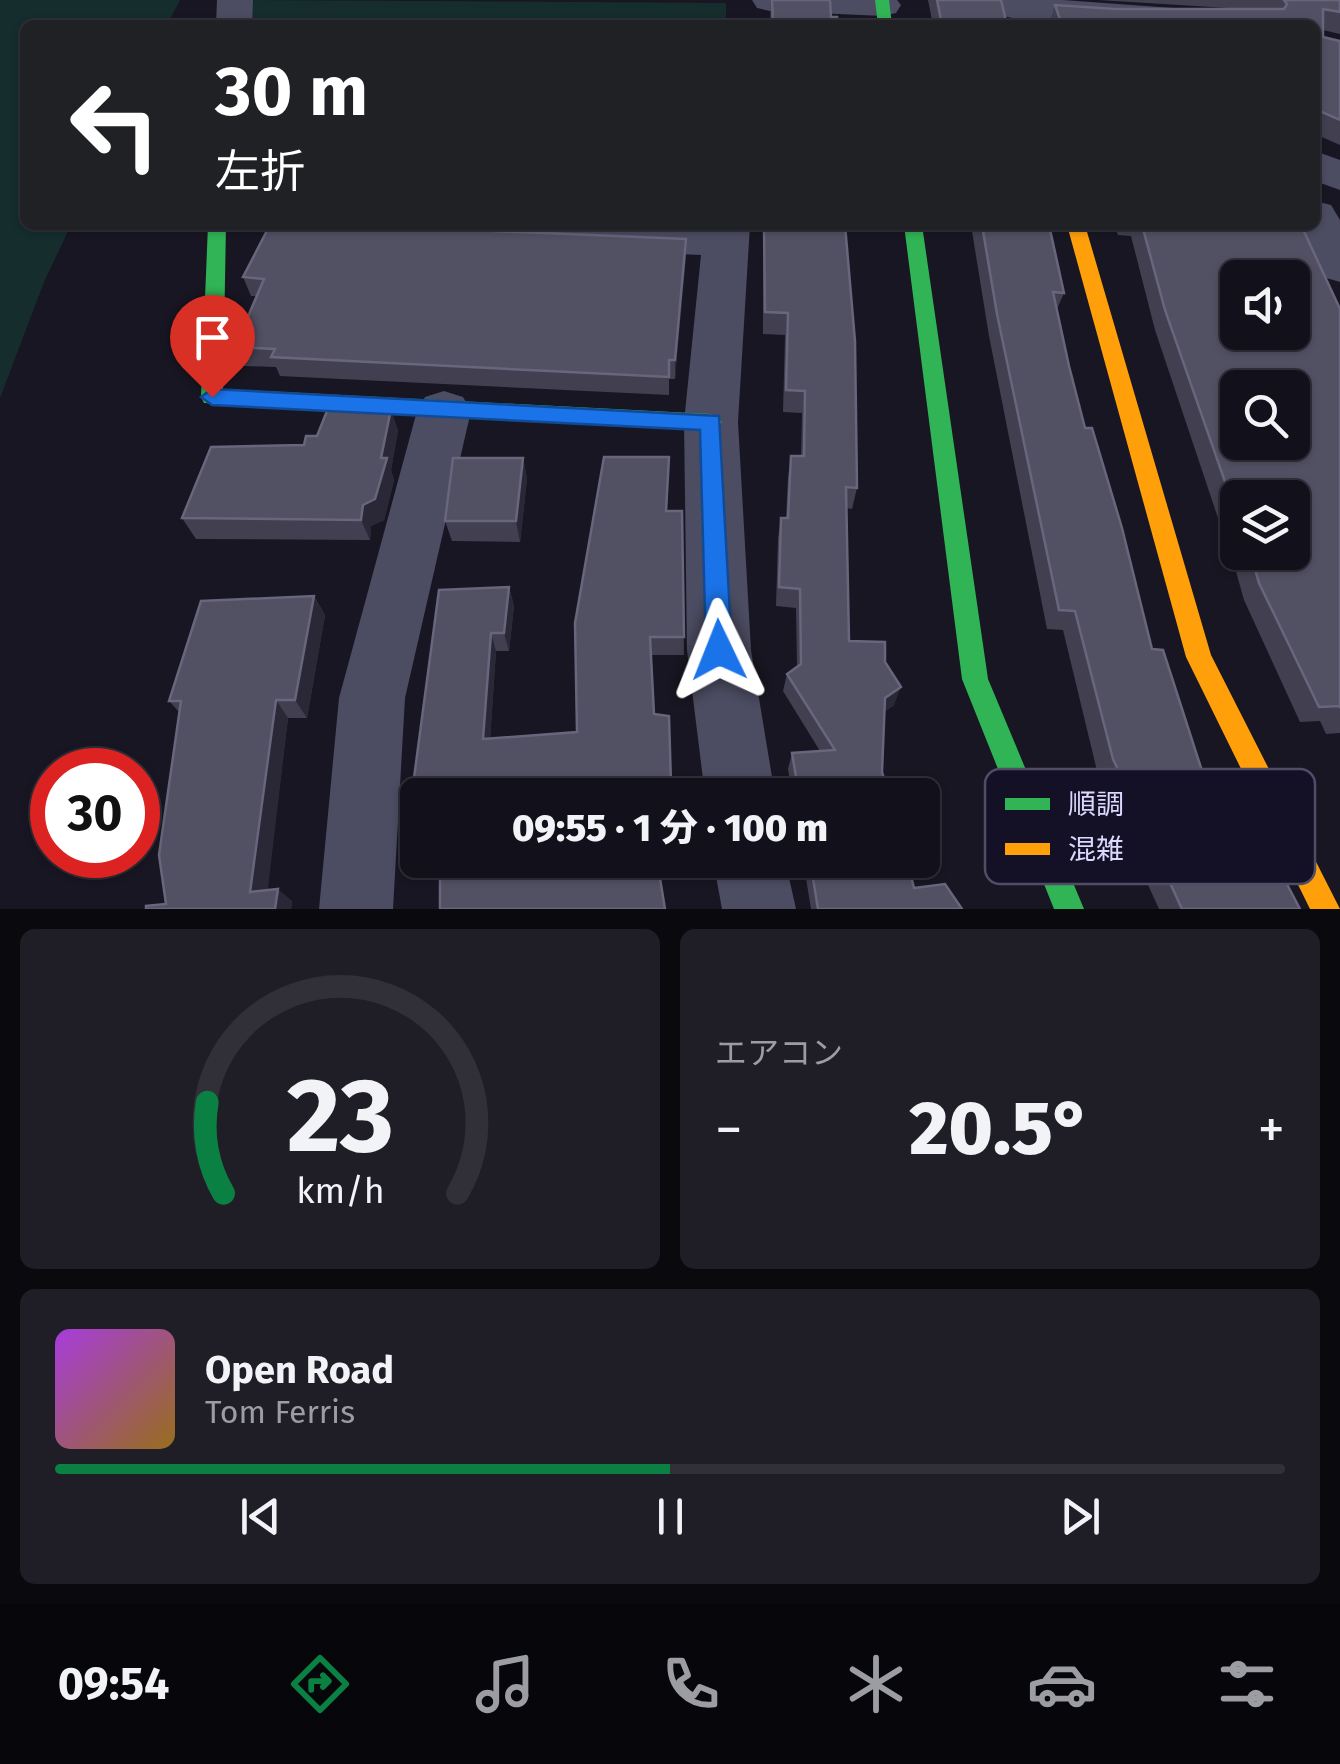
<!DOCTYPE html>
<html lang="ja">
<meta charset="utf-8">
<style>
:root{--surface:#12101a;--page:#1f1e27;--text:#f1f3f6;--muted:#9c9da2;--line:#313039;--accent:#0b8043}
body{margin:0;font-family:"Fira Sans","Noto Sans JP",sans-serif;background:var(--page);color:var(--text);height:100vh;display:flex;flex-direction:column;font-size:38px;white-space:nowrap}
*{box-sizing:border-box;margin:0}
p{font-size:32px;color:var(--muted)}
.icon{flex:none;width:55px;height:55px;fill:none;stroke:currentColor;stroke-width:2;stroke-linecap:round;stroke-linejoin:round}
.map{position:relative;height:909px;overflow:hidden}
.side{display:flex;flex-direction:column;gap:20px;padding:20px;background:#0a090e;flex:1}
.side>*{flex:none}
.banner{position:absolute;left:20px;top:20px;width:1300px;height:210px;border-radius:15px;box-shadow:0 2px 8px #0004,0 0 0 2px var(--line);background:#202124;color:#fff;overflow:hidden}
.controls{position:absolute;left:1220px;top:260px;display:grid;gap:20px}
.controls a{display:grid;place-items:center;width:90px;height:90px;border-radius:15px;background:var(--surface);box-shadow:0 2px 8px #0004,0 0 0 2px var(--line);font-size:50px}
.speed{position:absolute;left:30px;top:748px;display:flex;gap:20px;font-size:50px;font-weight:700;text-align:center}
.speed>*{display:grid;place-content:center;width:130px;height:130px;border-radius:50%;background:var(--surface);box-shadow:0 2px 8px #0004,0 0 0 2px var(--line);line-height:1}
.speed .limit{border:15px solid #d22;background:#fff;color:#111}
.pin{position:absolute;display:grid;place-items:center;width:85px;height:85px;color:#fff;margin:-102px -42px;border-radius:50% 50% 50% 0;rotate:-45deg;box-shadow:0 0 10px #0007}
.pin .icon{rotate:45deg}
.me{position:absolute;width:110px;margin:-55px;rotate:358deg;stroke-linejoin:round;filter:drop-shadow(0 0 8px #0008)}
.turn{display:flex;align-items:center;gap:35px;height:210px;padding:0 30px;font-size:45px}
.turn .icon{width:130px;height:130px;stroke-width:2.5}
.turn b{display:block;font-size:70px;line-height:85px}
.big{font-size:75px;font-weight:800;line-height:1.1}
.side .tile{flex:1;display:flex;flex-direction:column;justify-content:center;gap:15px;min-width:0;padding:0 35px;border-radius:15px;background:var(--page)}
.side .dial{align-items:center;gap:0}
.dial svg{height:260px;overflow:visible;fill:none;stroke:var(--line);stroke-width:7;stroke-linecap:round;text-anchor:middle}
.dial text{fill:var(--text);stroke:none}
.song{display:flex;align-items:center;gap:30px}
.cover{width:120px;height:120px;border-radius:15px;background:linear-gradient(135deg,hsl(280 70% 55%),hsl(40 70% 35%))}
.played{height:10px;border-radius:5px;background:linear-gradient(90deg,var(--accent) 50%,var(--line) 50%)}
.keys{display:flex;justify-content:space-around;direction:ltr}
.heat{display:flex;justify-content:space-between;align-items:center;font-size:55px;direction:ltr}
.side .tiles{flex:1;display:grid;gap:20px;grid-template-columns:1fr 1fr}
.tile:last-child{grid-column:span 2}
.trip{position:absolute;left:400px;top:778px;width:540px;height:100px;border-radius:15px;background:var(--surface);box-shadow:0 2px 8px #0004,0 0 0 2px var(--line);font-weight:800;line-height:100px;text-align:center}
.tabs{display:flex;height:160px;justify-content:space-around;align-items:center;background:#07060a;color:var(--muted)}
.tabs .icon{width:70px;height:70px}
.tabs .active{color:var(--accent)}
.tabs b{font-size:45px;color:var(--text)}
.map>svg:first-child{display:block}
.green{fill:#152d2d}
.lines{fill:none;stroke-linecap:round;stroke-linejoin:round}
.street{fill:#4c4c62;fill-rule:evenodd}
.fast{fill:#30b455;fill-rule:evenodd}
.slow{fill:#ff9f0a;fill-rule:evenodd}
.wall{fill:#423f51;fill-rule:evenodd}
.shaded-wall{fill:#2a2836}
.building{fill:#525063;stroke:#68657c;stroke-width:2.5;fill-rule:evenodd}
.route{fill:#1a73e8;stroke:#114b97;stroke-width:2.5}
.key{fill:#141127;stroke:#504d67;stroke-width:2.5}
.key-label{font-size:28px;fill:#dbd8fd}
</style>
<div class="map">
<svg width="1340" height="909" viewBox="0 0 1340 909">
<rect width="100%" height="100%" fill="#181622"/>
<!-- green -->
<g class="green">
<polygon points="0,0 180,0 167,25 25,25 25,225 71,225 44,282 0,398"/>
<polygon points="255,0 726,3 726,25 248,25 248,3"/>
</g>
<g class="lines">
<!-- street -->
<g class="street">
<polygon points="217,0 253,0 252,25 216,25"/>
<polygon points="752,0 897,0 901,5 896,13 883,16 770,11 757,8"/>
<polygon points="999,0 1063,0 1256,14 1269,17 1274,25 1109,25 1012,18 999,15 994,7"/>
<polygon points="1315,151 1340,160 1340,190 1315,181"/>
<polygon points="1315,201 1331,205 1340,220 1340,282 1323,277 1297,225 1315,225"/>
<polygon points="328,225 750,225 738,422 751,650 775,795 705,795 687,650 684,422 701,255 351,240 335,235"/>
<polygon points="444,391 463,397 471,411 405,698 393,909 319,909 339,698 417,411 425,397"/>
<polygon points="713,860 785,860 796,909 722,909"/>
</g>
<!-- fast -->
<g class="fast">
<polygon points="875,0 889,0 892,25 878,25"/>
<polygon points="208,225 226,225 223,389 711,414 722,422 711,430 204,403 201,397"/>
<polygon points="904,225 922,225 988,679 1084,909 1054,909 962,679"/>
</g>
<!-- slow -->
<polygon class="slow" points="1067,225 1085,225 1211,655 1340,909 1310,909 1186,657"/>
</g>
<!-- wall -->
<g class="wall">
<polygon points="771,0 830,0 831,17 838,25 770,25"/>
<polygon points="928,0 1001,0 1007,25 933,25"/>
<polygon points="1098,0 1340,0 1340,34 1323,30 1323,37 1340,41 1340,145 1315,134 1315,25 1049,25 1055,5 1116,9 1244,9"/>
<polygon points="763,225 845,225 857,488 852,509 846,508 849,641 885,662 894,705 885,711 882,772 889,795 792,795 788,769 792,753 820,751 783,691 787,674 797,667 796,608 776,606 778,538 781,518 786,518 788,477 791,456 801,456 802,413 783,412 785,335 763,334"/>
<polygon points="971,225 1049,225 1064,293 1057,309 1069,366 1085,428 1152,649 1204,777 1300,909 1159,909 1098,775 1063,630 1047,629 989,336"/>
<path d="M1114,225h187l39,84v424l-14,1 -6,-13 -20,1 -56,-122 -23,-82h-3l-63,-188 -24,-94 -13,-1zM1238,498l54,54h-54z"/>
<polygon points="686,239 675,379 669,379 669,395 280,376 276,367 244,366 235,347 256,296 251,296 243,277"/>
<polygon points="398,430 391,470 394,480 384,520 371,526 370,540 196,539 182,518 304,445"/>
<polygon points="604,457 669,457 667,511 682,511 684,655 651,655 654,714 669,716 671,795 418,795 416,837 408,823 439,590 509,587 514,606 509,651 496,651 490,739 577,732 575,623"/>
<polygon points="523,458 527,479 520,542 452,541 445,521"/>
<polygon points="314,596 325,615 307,718 288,718 267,890 292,901 291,909 146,909 166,904 180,713 169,701"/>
<polygon points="803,860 907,860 914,888 962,909 811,909"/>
</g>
<!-- shaded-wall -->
<g class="shaded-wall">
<polygon points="686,239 686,258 675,379 675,360"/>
<polygon points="391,409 398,430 391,470 394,480 384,520 371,526 370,540 361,520 363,505 381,458"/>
<polygon points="523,458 527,479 520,542 516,521"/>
<polygon points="509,587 514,606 509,651 504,633"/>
<polygon points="314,596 325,615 307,718 295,700"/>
<polygon points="491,633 496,651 489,755 483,739"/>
<polygon points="901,687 894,705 878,715 885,698"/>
<polygon points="276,700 288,718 266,905 250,892"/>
<polygon points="278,889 292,901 291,909 275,909"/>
</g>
<!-- building -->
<g class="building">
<polygon points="772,0 830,0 831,17 837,17 838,25 773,25"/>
<polygon points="937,0 1001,0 1007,25 942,25"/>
<polygon points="1284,0 1340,0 1340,12 1323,9 1323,37 1340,41 1340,120 1315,109 1315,25 1062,25 1055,5 1116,9 1284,9 1287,4"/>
<polygon points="270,225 351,225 686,239 675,360 669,360 669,377 271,357 275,349 235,347 264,279 243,277"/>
<polygon points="764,225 845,225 855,341 857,488 846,487 849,641 885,642 885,662 901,687 885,698 882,772 889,795 799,795 792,753 835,750 787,674 801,664 800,589 779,587 781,518 788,518 791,456 804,456 805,391 786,390 788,313 765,312"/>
<polygon points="982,225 1049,225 1064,293 1053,292 1069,366 1085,428 1092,428 1122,528 1152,649 1163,650 1204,777 1228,772 1300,909 1182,909 1113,759 1075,611 1059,610 997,314"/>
<path d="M1142,225h159l39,84v398l-1,-1 -20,1 -60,-124 -9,-31h42v-54h-54v11l-3,-9 -4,-1 -66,-189zM1238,278h54v54h-54zM1238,388h54v54h-54z"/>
<polygon points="329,406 391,409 381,458 387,458 375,499 363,505 361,520 182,518 211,447 304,445 306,436 317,436"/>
<polygon points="604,457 669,457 666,511 682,511 684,637 650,637 654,714 669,716 671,784 646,786 648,795 418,795 418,823 408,823 439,590 509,587 504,633 491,633 483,739 577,732 575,623"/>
<polygon points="453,458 523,458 516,521 445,521"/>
<polygon points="314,596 295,700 276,700 250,892 278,889 275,909 146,909 146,906 166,904 159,855 181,701 169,701 201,601"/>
<polygon points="440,860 657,860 665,909 440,909"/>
<polygon points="810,860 907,860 914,888 945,884 962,909 818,909"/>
</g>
<!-- route -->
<polygon class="route" points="212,389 719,416 732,650 728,659 719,662 710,659 706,650 700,430 212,405 201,397"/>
<!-- legend -->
<rect x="985" y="769" width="330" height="115" rx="15" class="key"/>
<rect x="1005" y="798" width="45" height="12" fill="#30b455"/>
<rect x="1005" y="843" width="45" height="12" fill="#ff9f0a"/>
<g class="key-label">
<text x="1068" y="814">順調</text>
<text x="1068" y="859">混雑</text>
</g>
</svg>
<div class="controls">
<a><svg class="icon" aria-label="sound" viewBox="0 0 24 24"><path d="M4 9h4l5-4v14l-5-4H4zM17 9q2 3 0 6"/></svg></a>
<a><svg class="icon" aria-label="search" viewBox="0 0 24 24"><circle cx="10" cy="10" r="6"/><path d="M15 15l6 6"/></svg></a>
<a><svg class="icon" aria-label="layers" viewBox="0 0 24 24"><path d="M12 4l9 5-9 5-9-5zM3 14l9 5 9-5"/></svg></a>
</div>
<div class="speed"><div class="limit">30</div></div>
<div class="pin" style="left:212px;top:397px;background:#d93025"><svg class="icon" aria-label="arrive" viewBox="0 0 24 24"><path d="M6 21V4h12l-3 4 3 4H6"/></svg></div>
<svg class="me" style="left:719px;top:650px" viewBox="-20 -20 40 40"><path d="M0-17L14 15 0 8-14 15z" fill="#1a73e8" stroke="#fff" stroke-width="4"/></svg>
<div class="trip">09:55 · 1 分 · 100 m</div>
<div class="banner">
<div class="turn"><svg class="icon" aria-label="left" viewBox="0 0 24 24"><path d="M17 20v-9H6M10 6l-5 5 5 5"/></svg><div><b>30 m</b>左折</div></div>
</div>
</div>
<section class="side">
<div class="tiles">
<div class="tile dial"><svg viewBox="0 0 100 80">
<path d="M14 69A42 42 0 1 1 86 69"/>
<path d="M14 69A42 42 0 0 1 9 41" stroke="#0b8043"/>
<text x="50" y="56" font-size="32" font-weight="700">23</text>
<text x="50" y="72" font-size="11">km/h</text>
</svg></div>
<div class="tile"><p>エアコン</p>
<div class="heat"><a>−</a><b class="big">20.5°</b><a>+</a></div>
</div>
<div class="tile">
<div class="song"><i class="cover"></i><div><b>Open Road</b><p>Tom Ferris</p></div></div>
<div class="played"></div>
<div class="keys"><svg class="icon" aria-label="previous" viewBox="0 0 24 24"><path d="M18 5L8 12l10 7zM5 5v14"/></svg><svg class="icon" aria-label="pause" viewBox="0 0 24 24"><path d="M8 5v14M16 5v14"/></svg><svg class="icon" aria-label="next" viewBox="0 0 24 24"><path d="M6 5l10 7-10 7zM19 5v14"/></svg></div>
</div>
</div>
</section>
<nav class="tabs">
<b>09:54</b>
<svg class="icon active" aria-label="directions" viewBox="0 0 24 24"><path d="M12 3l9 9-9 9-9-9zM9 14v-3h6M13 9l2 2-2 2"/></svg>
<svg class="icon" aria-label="music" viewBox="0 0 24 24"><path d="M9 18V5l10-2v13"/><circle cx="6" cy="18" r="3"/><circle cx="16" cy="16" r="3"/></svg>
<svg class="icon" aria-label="phone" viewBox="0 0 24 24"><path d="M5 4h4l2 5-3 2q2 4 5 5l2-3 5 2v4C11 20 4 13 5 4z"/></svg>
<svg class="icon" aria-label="climate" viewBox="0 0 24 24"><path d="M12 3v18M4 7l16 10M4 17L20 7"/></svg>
<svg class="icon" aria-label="car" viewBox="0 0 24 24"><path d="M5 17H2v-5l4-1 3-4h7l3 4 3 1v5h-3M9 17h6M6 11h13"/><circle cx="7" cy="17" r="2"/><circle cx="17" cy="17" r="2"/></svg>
<svg class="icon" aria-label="filters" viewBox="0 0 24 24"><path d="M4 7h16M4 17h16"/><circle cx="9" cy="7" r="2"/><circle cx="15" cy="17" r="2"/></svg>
</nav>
